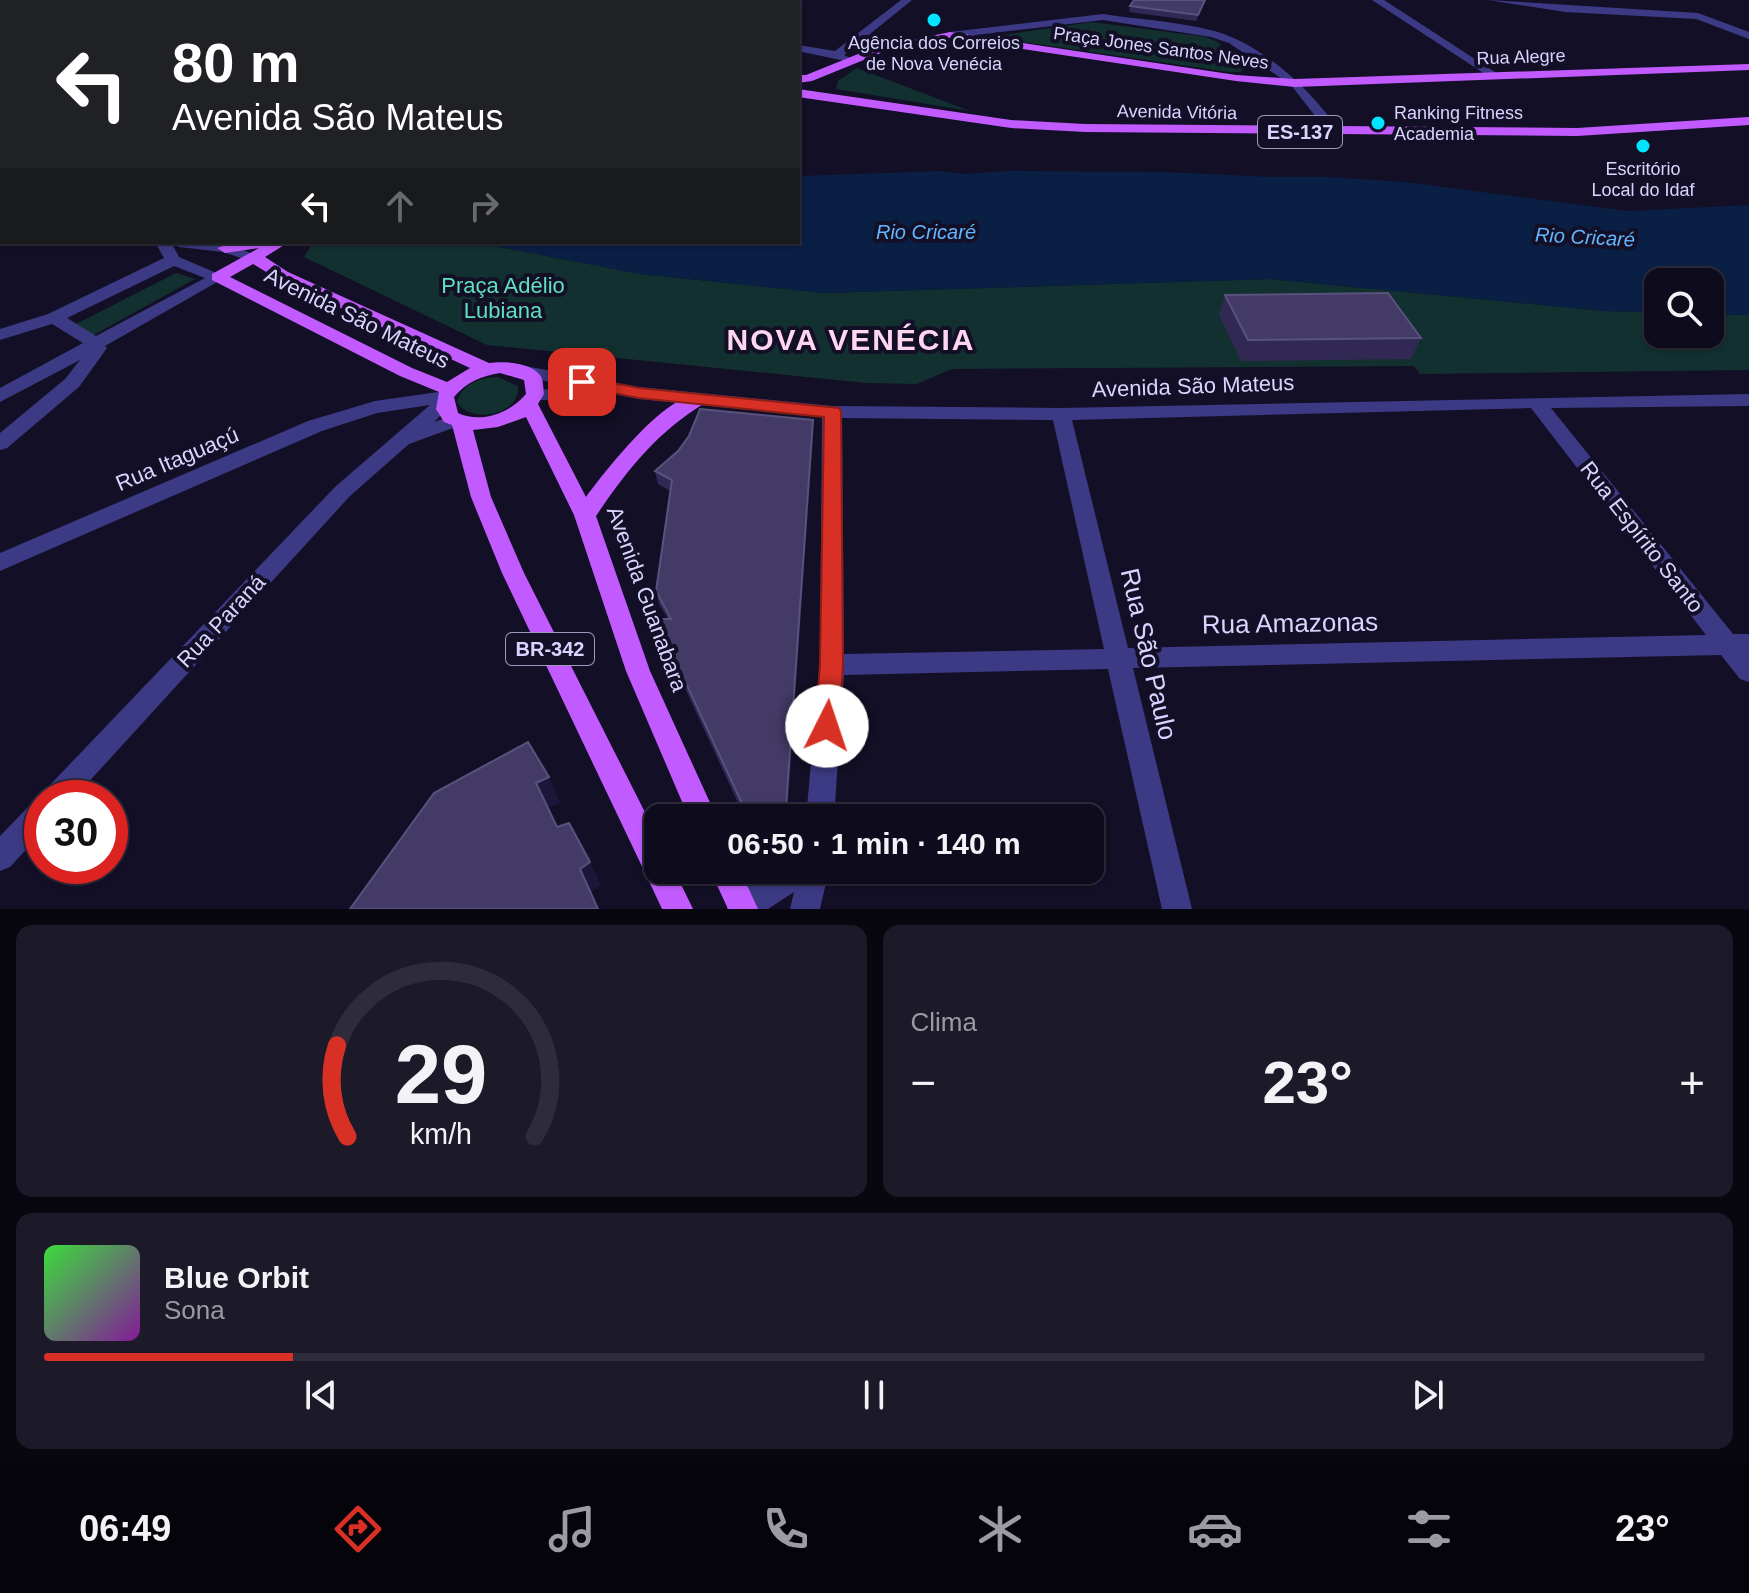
<!DOCTYPE html>
<html lang="pt">
<meta charset="utf-8">
<style>
:root{--surface:#0e0b1c;--page:#1c1929;--text:#f1f3f6;--muted:#9b9ba3;--line:#2e2b3b;--accent:#d93025}
body{margin:0;font-family:Helvetica,sans-serif;background:var(--page);color:var(--text);height:100vh;display:flex;flex-direction:column;font-size:30px;white-space:nowrap}
*{box-sizing:border-box;margin:0}
p{font-size:26px;color:var(--muted)}
.icon{flex:none;width:44px;height:44px;fill:none;stroke:currentColor;stroke-width:2;stroke-linecap:round;stroke-linejoin:round}
.map{position:relative;height:909px;overflow:hidden}
.side{display:flex;flex-direction:column;gap:16px;padding:16px;background:#08060f;flex:1}
.side>*{flex:none}
.guide{position:absolute;left:0px;top:0px;width:800px;height:244px;box-shadow:0 2px 6px #0004,0 0 0 2px var(--line);background:#202124;color:#fff;overflow:hidden}
.fabs{position:absolute;left:1644px;top:268px;display:grid;gap:16px}
.fabs a{display:grid;place-items:center;width:80px;height:80px;border-radius:16px;background:var(--surface);box-shadow:0 2px 6px #0004,0 0 0 2px var(--line);font-size:40px}
.speed{position:absolute;left:24px;top:780px;display:flex;gap:16px;font-size:40px;font-weight:700;text-align:center}
.speed>*{display:grid;place-content:center;width:104px;height:104px;border-radius:50%;background:var(--surface);box-shadow:0 2px 6px #0004,0 0 0 2px var(--line);line-height:1}
.speed .limit{border:12px solid #d22;background:#fff;color:#111}
.pin{position:absolute;display:grid;place-items:center;width:68px;height:68px;color:#fff;margin:-34px;border-radius:16px;box-shadow:0 4px 12px #0006}
.me{position:absolute;width:88px;margin:-44px;rotate:4deg;stroke-linejoin:round;filter:drop-shadow(0 0 6px #0008)}
.turn{display:flex;align-items:center;gap:28px;height:168px;padding:0 40px;font-size:36px}
.turn .icon{width:104px;height:104px;stroke-width:2.5}
.turn b{display:block;font-size:56px;line-height:68px}
.lanes{display:flex;align-items:center;height:76px;padding:0 40px;background:#0003;justify-content:center;gap:40px;direction:ltr}
.lanes .off{opacity:.35}
.big{font-size:60px;font-weight:700;line-height:1.1}
.side .card{flex:1;display:flex;flex-direction:column;justify-content:center;gap:12px;min-width:0;padding:0 28px;border-radius:16px;background:var(--page)}
.side .dial{align-items:center;gap:0}
.dial svg{height:208px;overflow:visible;fill:none;stroke:var(--line);stroke-width:7;stroke-linecap:round;text-anchor:middle}
.dial text{fill:var(--text);stroke:none}
.song{display:flex;align-items:center;gap:24px}
.cover{width:96px;height:96px;border-radius:12px;background:linear-gradient(135deg,hsl(120 70% 55%),hsl(290 70% 35%))}
.played{height:8px;border-radius:4px;background:linear-gradient(90deg,var(--accent) 15%,var(--line) 15%)}
.keys{display:flex;justify-content:space-around;direction:ltr}
.heat{display:flex;justify-content:space-between;align-items:center;font-size:44px;direction:ltr}
.side .tiles{flex:1;display:grid;gap:16px;grid-template-columns:1fr 1fr}
.card:last-child{grid-column:span 2}
.trip{position:absolute;left:644px;top:804px;width:460px;height:80px;border-radius:16px;background:var(--surface);box-shadow:0 2px 6px #0004,0 0 0 2px var(--line);font-weight:700;line-height:80px;text-align:center}
.tabs{display:flex;height:128px;justify-content:space-around;align-items:center;background:#06040b;color:var(--muted)}
.tabs .icon{width:56px;height:56px}
.tabs .current{color:var(--accent)}
.tabs b{font-size:36px;color:var(--text)}
.map>svg:first-child{display:block}
.green{fill:#12302f}
.water{fill:#0a1f44}
.lines{fill:none;stroke-linecap:round;stroke-linejoin:round}
.minor{fill:#3d3a85;fill-rule:evenodd}
.major{fill:#c25bff;fill-rule:evenodd}
.wall{fill:#312854}
.shaded-wall{fill:#1d163a}
.building{fill:#433a66;stroke:#5a527e;stroke-width:2}
.route{fill:#d93025;stroke:#8d1f18;stroke-width:2}
.poi-dot{fill:#00e5ff;stroke:#130f26;stroke-width:3}
.labels{text-anchor:middle;dominant-baseline:central;stroke-width:8;stroke-linejoin:round;paint-order:stroke}
.far-poi-label{font-size:18px;fill:#d9d4ff;stroke:#130f26}
.far-street-label{font-size:18px;fill:#d9d4ff;stroke:#130f26}
.shield{fill:#130f26;stroke:#9e99be;stroke-width:2}
.shield-label{font-size:20px;font-weight:bold;fill:#d9d4ff}
.far-water-label{font-size:20px;font-style:italic;fill:#62b6ff;stroke:#130f26}
.park-label{font-size:22px;fill:#5fe0c0;stroke:#130f26}
.street-label{font-size:22px;fill:#d9d4ff;stroke:#130f26}
.near-street-label{font-size:26px;fill:#d9d4ff;stroke:#130f26}
.district-label{font-size:30px;font-weight:bold;letter-spacing:2px;fill:#ffd6f0;stroke:#130f26}
</style>
<div class="map">
<svg width="1749" height="909" viewBox="0 0 1749 909">
<rect width="100%" height="100%" fill="#130f26"/>
<!-- green -->
<g class="green">
<polygon points="1092,22 1206,37 1216,41 1248,68 1240,72 1229,72 989,37"/>
<polygon points="857,68 970,111 836,89 838,81"/>
<polygon points="313,242 474,242 641,274 824,293 1270,279 1604,311 1658,312 1658,334 1710,334 1710,314 1749,315 1749,370 1420,374 1414,366 952,369 917,384 866,383 487,345 304,257"/>
<polygon points="176,273 195,279 92,336 74,325"/>
<path d="M498,377l20,9c4,28 -48,39 -61,16 5,-19 23,-24 41,-25z"/>
</g>
<!-- water -->
<polygon class="water" points="940,171 964,174 1007,171 1164,172 1272,177 1328,177 1405,182 1628,211 1749,205 1749,315 1710,314 1710,282 1658,282 1658,312 1604,311 1270,279 824,293 641,274 474,242 798,242 798,176"/>
<g class="lines">
<!-- minor -->
<g class="minor">
<polygon points="534,0 554,0 555,2 535,2"/>
<polygon points="591,0 603,0 590,2"/>
<polygon points="901,0 912,0 844,55 850,58 850,62 798,51 798,45 835,51"/>
<polygon points="1372,0 1384,0 1501,76 1491,78"/>
<polygon points="1488,0 1698,13 1749,32 1749,39 1696,19 1565,12"/>
<path d="M1103,14c38,6 101,9 133,25 44,21 77,55 105,93l-11,3 -39,-50 -62,-42 -18,-6 -108,-17 -153,18 -5,-3 5,-3z"/>
<rect x="0" y="161" width="2" height="9"/>
<path d="M155,242h16l8,15 47,20 -121,69 2,2 -28,39 -72,61 -7,2v-17l65,-54 15,-19 -80,42v-14l83,-45 -31,-19 -52,16v-11l48,-15 116,-56zM174,266l31,12 -109,58 -29,-18z"/>
<polygon points="171,242 225,243 261,257 253,262 223,252 179,247"/>
<path d="M525,366l114,21 193,19 229,2 688,-14v12l-198,2 182,226h16v48l-9,-3 -19,-24 -588,13 59,241h-30l-54,-240 -264,6 -10,143h-28l14,-153 2,-248 -183,-18 -40,-8 -1,7 -7,2h-56l-9,-6 2,-4 53,-2 -62,-12 -3,-4 3,-4zM1531,408l175,227 -578,13 -56,-228zM842,418l211,2 51,229 -260,5z"/>
<polygon points="445,391 452,393 453,403 434,422 457,414 464,416 467,420 464,424 409,444 350,496 74,798 42,798 46,789 336,486 430,405 377,413 322,431 0,571 0,553 308,421 375,401"/>
<polygon points="42,799 42,832 10,867 0,871 0,836 32,803"/>
<polygon points="775,870 829,870 820,909 790,909 794,892 768,909 727,909 731,897"/>
</g>
<!-- major -->
<g class="major">
<polygon points="350,0 368,0 369,2 351,2"/>
<polygon points="386,0 405,0 406,2 387,2"/>
<polygon points="950,32 1236,75 1295,79 1749,64 1749,70 1295,87 1236,81 950,38 881,53 812,81 798,83 798,75 806,75 873,48"/>
<polygon points="798,89 1011,120 1085,124 1577,128 1749,117 1749,125 1577,136 1085,132 1011,128 798,97"/>
<path d="M235,242h54l-24,15 23,15 201,91c14,-2 41,-1 51,12 4,5 3,13 4,19l-6,10 48,93c19,-25 84,-111 119,-102l2,4 -2,4c-48,29 -78,67 -109,113l54,155 67,147h-28l-63,-147 -52,-156 -48,-98 -28,10 -25,3 18,67 33,76 134,265v32h16l19,39h-31l-14,-30 -146,-306 -31,-76 -19,-72 -8,-3 -8,-13 3,-17 -39,-16 -188,-96v-6l47,-26 -34,5 -8,-5zM253,264l23,14 194,90 -23,14 -35,-14 -182,-91zM500,373l24,7 2,14c-16,19 -45,30 -68,19l-4,-16c13,-15 27,-21 46,-24z"/>
<polygon points="710,870 740,870 758,909 728,909"/>
</g>
</g>
<!-- wall -->
<g class="wall">
<polygon points="1134,0 1206,0 1196,21 1129,12 1130,6"/>
<polygon points="1225,295 1421,338 1411,359 1241,361 1219,315"/>
<polygon points="813,433 787,818 745,818 659,632 656,619 668,619 659,604 656,591 670,491 658,484 655,471"/>
</g>
<!-- shaded-wall -->
<g class="shaded-wall">
<polygon points="813,420 813,433 787,818 786,808"/>
<polygon points="549,777 560,803 548,808 536,783"/>
<polygon points="590,862 601,885 591,892 599,909 580,869"/>
</g>
<!-- building -->
<g class="building">
<polygon points="1134,0 1205,0 1198,15 1130,6"/>
<polygon points="1388,293 1421,338 1248,340 1225,295"/>
<polygon points="700,409 813,420 786,808 746,812 656,619 671,619 656,591 672,480 655,471 678,451 689,436"/>
<polygon points="528,742 549,777 536,783 557,827 569,823 590,862 580,869 598,909 350,909 434,793"/>
</g>
<!-- route -->
<polygon class="route" points="582,377 639,388 839,408 841,412 843,665 839,726 835,733 827,736 819,733 815,726 820,665 824,417 639,398 576,386 574,382 576,379"/>
<!-- markers -->
<g class="poi-dot">
<circle cx="934" cy="20" r="8"/>
<circle cx="1378" cy="123" r="8"/>
<circle cx="1643" cy="146" r="8"/>
</g>
<g class="labels">
<!-- far-poi labels -->
<g class="far-poi-label">
<text x="934" y="43">Agência dos Correios<tspan x="934" dy="21">de Nova Venécia</tspan></text>
<text x="1394" y="113" text-anchor="start">Ranking Fitness<tspan x="1394" dy="21">Academia</tspan></text>
<text x="1643" y="169">Escritório<tspan x="1643" dy="21">Local do Idaf</tspan></text>
</g>
<!-- far-street labels -->
<g class="far-street-label">
<text transform="translate(1161 48) rotate(8)">Praça Jones Santos Neves</text>
<text transform="translate(1521 57) rotate(-2)">Rua Alegre</text>
<text transform="translate(1177 112) rotate(1)">Avenida Vitória</text>
</g>
<!-- shield labels -->
<g class="shield">
<rect x="1258" y="116" width="84" height="32" rx="6"/>
<rect x="506" y="633" width="88" height="32" rx="6"/>
</g>
<g class="shield-label">
<text x="1300" y="132">ES-137</text>
<text x="550" y="649">BR-342</text>
</g>
<!-- far-water labels -->
<g class="far-water-label">
<text x="926" y="232">Rio Cricaré</text>
<text transform="translate(1585 237) rotate(3)">Rio Cricaré</text>
</g>
<!-- park labels -->
<g class="park-label">
<text x="503" y="285">Praça Adélio<tspan x="503" dy="25">Lubiana</tspan></text>
</g>
<!-- street labels -->
<g class="street-label">
<text transform="translate(357 318) rotate(26)">Avenida São Mateus</text>
<text transform="translate(1193 386) rotate(-2)">Avenida São Mateus</text>
<text transform="translate(177 459) rotate(-23)">Rua Itaguaçú</text>
<text transform="translate(1642 537) rotate(52)">Rua Espírito Santo</text>
<text transform="translate(647 599) rotate(70)">Avenida Guanabara</text>
<text transform="translate(221 621) rotate(-47)">Rua Paraná</text>
</g>
<!-- near-street labels -->
<g class="near-street-label">
<text transform="translate(1290 623) rotate(-1)">Rua Amazonas</text>
<text transform="translate(1149 654) rotate(77)">Rua São Paulo</text>
</g>
<!-- district labels -->
<g class="district-label">
<text x="851" y="339">NOVA VENÉCIA</text>
</g>
</g>
</svg>
<div class="fabs">
<a><svg class="icon" aria-label="search" viewBox="0 0 24 24"><circle cx="10" cy="10" r="6"/><path d="M15 15l6 6"/></svg></a>
</div>
<div class="speed"><div class="limit">30</div></div>
<div class="pin" style="left:582px;top:382px;background:#d93025"><svg class="icon" aria-label="arrive" viewBox="0 0 24 24"><path d="M6 21V4h12l-3 4 3 4H6"/></svg></div>
<svg class="me" style="left:827px;top:726px" viewBox="-20 -20 40 40"><circle r="19" fill="#fff"/><path d="M0-13L10 11 0 6-10 11z" fill="#d93025"/></svg>
<div class="trip">06:50 · 1 min · 140 m</div>
<div class="guide">
<div class="turn"><svg class="icon" aria-label="left" viewBox="0 0 24 24"><path d="M17 20v-9H6M10 6l-5 5 5 5"/></svg><div><b>80 m</b>Avenida São Mateus</div></div>
<div class="lanes"><svg class="icon" aria-label="left" viewBox="0 0 24 24"><path d="M17 20v-9H6M10 6l-5 5 5 5"/></svg><svg class="icon off" aria-label="ahead" viewBox="0 0 24 24"><path d="M12 20V5M6 11l6-6 6 6"/></svg><svg class="icon off" aria-label="right" viewBox="0 0 24 24"><path d="M7 20v-9h11M14 6l5 5-5 5"/></svg></div>
</div>
</div>
<section class="side">
<div class="tiles">
<div class="card dial"><svg viewBox="0 0 100 80">
<path d="M14 69A42 42 0 1 1 86 69"/>
<path d="M14 69A42 42 0 0 1 10 34" stroke="#d93025"/>
<text x="50" y="56" font-size="32" font-weight="700">29</text>
<text x="50" y="72" font-size="11">km/h</text>
</svg></div>
<div class="card"><p>Clima</p>
<div class="heat"><a>−</a><b class="big">23°</b><a>+</a></div>
</div>
<div class="card">
<div class="song"><i class="cover"></i><div><b>Blue Orbit</b><p>Sona</p></div></div>
<div class="played"></div>
<div class="keys"><svg class="icon" aria-label="previous" viewBox="0 0 24 24"><path d="M18 5L8 12l10 7zM5 5v14"/></svg><svg class="icon" aria-label="pause" viewBox="0 0 24 24"><path d="M8 5v14M16 5v14"/></svg><svg class="icon" aria-label="next" viewBox="0 0 24 24"><path d="M6 5l10 7-10 7zM19 5v14"/></svg></div>
</div>
</div>
</section>
<nav class="tabs">
<b>06:49</b>
<svg class="icon current" aria-label="directions" viewBox="0 0 24 24"><path d="M12 3l9 9-9 9-9-9zM9 14v-3h6M13 9l2 2-2 2"/></svg>
<svg class="icon" aria-label="music" viewBox="0 0 24 24"><path d="M9 18V5l10-2v13"/><circle cx="6" cy="18" r="3"/><circle cx="16" cy="16" r="3"/></svg>
<svg class="icon" aria-label="phone" viewBox="0 0 24 24"><path d="M5 4h4l2 5-3 2q2 4 5 5l2-3 5 2v4C11 20 4 13 5 4z"/></svg>
<svg class="icon" aria-label="climate" viewBox="0 0 24 24"><path d="M12 3v18M4 7l16 10M4 17L20 7"/></svg>
<svg class="icon" aria-label="car" viewBox="0 0 24 24"><path d="M5 17H2v-5l4-1 3-4h7l3 4 3 1v5h-3M9 17h6M6 11h13"/><circle cx="7" cy="17" r="2"/><circle cx="17" cy="17" r="2"/></svg>
<svg class="icon" aria-label="filters" viewBox="0 0 24 24"><path d="M4 7h16M4 17h16"/><circle cx="9" cy="7" r="2"/><circle cx="15" cy="17" r="2"/></svg>
<b>23°</b>
</nav>
